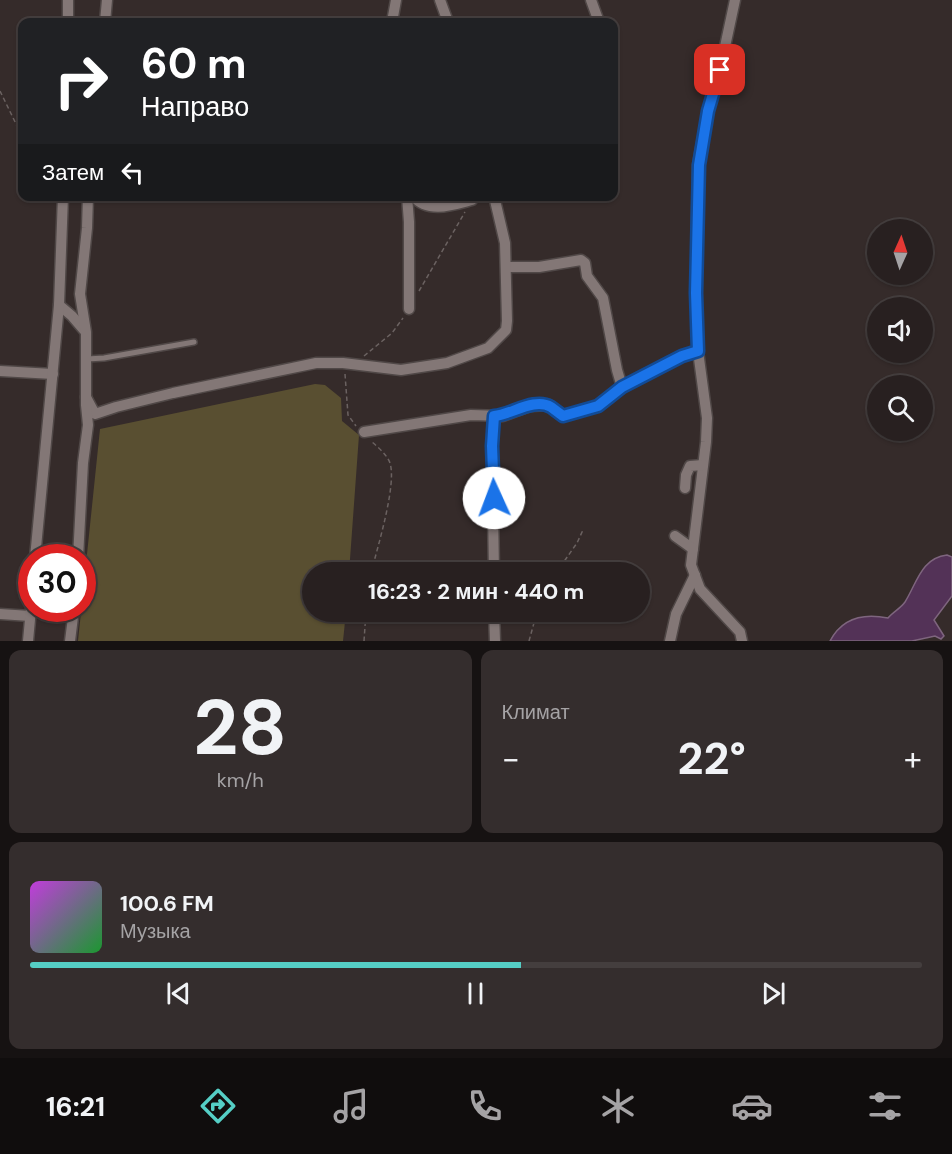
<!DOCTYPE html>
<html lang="ru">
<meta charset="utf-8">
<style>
:root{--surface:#282020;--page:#342d2d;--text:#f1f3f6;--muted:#a5a3a5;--line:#443e3e;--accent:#55cec5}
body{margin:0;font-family:"DM Sans",sans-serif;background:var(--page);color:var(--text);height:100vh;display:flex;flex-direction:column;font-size:22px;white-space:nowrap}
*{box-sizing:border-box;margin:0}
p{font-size:20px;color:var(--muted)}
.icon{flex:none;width:33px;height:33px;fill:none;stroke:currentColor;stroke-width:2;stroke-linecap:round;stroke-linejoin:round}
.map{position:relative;height:641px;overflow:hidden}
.side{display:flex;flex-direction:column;gap:9px;padding:9px;background:#161212;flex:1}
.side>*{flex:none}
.hud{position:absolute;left:18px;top:18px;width:600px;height:183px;border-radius:12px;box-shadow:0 2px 4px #0004,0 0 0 2px var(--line);background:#202124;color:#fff;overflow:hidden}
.needle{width:39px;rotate:3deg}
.buttons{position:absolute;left:867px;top:219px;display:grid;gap:12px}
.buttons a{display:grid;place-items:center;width:66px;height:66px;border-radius:50%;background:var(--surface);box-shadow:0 2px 4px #0004,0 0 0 2px var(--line);font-size:30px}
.speed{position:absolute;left:18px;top:544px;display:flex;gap:12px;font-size:30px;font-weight:700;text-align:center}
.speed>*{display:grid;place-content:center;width:78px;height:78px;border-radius:50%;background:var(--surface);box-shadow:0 2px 4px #0004,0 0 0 2px var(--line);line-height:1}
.speed .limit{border:9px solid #d22;background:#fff;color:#111}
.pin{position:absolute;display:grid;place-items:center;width:51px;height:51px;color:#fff;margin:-26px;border-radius:12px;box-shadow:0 3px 9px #0006}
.me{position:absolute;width:66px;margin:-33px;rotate:358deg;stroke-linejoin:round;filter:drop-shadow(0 0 4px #0008)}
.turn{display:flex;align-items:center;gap:21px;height:126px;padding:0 24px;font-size:27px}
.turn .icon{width:78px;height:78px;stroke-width:2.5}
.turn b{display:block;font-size:42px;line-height:51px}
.then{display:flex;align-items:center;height:57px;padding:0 24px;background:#0003;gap:12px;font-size:22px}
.big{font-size:45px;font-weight:700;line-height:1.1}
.side .card{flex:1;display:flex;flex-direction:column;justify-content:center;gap:9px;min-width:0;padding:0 21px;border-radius:12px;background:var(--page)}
.side .dial{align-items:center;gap:0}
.dial b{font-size:78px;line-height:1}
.song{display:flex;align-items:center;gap:18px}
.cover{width:72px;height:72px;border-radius:9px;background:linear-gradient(135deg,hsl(290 70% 55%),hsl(130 70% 35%))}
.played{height:6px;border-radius:3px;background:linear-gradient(90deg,var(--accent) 55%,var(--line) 55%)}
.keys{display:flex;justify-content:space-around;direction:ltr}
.heat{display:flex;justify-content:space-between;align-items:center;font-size:33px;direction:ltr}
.side .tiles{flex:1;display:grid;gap:9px;grid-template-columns:1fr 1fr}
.card:last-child{grid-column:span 2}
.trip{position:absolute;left:302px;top:562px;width:348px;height:60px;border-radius:30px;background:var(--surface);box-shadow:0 2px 4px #0004,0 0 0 2px var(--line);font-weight:700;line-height:60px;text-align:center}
.dock{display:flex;height:96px;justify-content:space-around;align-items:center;background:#100d0d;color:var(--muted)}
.dock .icon{width:42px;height:42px}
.dock .current{color:var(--accent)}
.dock b{font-size:27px;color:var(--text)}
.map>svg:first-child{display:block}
.green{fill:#594f31}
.water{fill:#533257;stroke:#7e657e;stroke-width:1.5}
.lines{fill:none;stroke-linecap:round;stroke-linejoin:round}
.lane-casing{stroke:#504847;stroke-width:8}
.street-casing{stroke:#504847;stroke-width:13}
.path{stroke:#6b6261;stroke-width:1.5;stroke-dasharray:4.5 3;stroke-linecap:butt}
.lane{stroke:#837776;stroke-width:5}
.street{stroke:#837776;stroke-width:10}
.route-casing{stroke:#114b97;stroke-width:15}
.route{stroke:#1a73e8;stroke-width:10}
</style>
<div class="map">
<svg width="952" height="641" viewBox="0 0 952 641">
<rect width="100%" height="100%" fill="#352b2a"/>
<!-- green -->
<polygon class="green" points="315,384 325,385 341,398 342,421 359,435 349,573 312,573 312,612 346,612 343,641 78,641 100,429"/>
<!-- water -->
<path class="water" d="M947,555l5,2v39l-18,24 10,16 -3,3 -6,-3 -23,5h-82c12,-23 34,-28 58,-23 5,-6 13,-10 17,-16 12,-19 16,-44 42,-47z"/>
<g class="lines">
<defs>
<polyline id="lane" points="87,359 104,358 194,342"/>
<g id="street">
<polyline points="68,0 68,22"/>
<polyline points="440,0 448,22"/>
<polyline points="591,0 599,22"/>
<polyline points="735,0 720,70 708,111 698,165 696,293 698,351 707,418 706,442 691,565 700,589 740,632 742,641"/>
<polyline points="105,22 107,0"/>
<polyline points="392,22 396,0"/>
<polyline points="407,196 409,222 409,309"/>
<path d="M413,196c15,18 40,9 59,4"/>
<polyline points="507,267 539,267 581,260 585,263 587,276 603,298 617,370 622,387"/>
<polyline points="59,305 72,316 84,330"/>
<polyline points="0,371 53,374"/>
<polyline points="86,397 95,414 116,407 173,393 316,363 343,363 401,370 447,363 488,348 506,330 507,321 505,243 494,196"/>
<polyline points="493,416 492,446 494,573"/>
<polyline points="364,432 471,415 503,416 530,406 549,405 563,416 598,406 620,388 682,356 698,351"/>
<polyline points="685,488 686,475 690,466 703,465"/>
<polyline points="675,536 693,549"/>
<polyline points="35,558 59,305 63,196"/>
<polyline points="78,558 83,463 88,425 86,405 86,332 80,294 87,228 88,196"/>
<polyline points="494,612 495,641"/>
<polyline points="0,614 30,616"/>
<polyline points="28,641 32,598"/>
<polyline points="70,641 74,609"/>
<polyline points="670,641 676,614 695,575"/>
</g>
</defs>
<!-- lane casing -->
<use href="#lane" class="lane-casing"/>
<!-- street casing -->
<use href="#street" class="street-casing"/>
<!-- path -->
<g class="path">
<polyline points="0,91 19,130 22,134"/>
<polyline points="419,291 465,212"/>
<polyline points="364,356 392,333 403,318"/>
<polyline points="345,374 348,415 356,426"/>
<path d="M371,573c6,-24 26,-88 19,-110 -3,-8 -11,-15 -18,-21"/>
<polyline points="556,573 577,543 583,530"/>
<polyline points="364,641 366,612"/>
<polyline points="529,641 537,612"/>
</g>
<!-- lane -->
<use href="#lane" class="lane"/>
<!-- street -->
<use href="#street" class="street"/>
</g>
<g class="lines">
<defs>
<path id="route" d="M494,498l-2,-52 2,-30c17,-1 40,-19 57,-9 4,3 8,6 12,9l35,-10 24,-19 60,-31 16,-5 -2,-58 3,-128 9,-54 12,-41"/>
</defs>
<!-- route casing -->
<use href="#route" class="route-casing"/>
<!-- route -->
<use href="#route" class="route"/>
</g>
</svg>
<div class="buttons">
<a><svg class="needle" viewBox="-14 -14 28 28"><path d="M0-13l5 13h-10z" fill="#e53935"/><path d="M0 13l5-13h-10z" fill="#a5a3a5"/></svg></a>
<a><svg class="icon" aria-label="sound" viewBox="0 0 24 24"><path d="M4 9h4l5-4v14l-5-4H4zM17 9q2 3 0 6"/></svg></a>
<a><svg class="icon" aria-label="search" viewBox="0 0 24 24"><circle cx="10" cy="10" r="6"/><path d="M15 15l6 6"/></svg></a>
</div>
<div class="speed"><div class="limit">30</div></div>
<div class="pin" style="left:720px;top:70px;background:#d93025"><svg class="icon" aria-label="arrive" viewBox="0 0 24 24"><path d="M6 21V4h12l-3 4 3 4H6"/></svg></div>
<svg class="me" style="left:494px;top:498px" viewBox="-20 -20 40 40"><circle r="19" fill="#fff"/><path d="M0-13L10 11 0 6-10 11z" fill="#1a73e8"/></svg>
<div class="trip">16:23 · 2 мин · 440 m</div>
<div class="hud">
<div class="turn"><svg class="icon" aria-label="right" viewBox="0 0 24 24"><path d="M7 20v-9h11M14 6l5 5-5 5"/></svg><div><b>60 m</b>Направо</div></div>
<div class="then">Затем<svg class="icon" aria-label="left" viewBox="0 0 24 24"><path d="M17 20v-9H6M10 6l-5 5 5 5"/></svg></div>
</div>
</div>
<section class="side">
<div class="tiles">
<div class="card dial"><b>28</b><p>km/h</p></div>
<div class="card"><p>Климат</p>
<div class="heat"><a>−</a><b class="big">22°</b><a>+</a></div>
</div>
<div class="card">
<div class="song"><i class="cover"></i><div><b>100.6 FM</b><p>Музыка</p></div></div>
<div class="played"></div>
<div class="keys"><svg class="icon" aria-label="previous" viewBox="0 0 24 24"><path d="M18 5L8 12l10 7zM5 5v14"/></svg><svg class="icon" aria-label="pause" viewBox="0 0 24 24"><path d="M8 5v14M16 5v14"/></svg><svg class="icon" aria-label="next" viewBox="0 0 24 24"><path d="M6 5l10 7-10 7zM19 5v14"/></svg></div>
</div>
</div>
</section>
<nav class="dock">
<b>16:21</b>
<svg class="icon current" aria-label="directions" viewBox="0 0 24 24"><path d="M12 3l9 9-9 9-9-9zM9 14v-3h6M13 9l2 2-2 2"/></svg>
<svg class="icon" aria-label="music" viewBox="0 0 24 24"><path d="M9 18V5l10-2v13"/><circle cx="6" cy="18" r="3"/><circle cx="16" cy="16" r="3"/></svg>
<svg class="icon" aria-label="phone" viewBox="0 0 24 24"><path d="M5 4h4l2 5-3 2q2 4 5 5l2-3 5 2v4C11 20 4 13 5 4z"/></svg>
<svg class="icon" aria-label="climate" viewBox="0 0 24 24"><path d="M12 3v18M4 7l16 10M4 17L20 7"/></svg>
<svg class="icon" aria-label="car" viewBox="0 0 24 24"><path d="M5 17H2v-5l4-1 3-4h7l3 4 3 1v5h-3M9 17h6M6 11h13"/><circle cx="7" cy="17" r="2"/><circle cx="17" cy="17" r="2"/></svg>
<svg class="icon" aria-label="filters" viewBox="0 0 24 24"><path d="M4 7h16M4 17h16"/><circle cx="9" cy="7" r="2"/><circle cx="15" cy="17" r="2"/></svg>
</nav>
